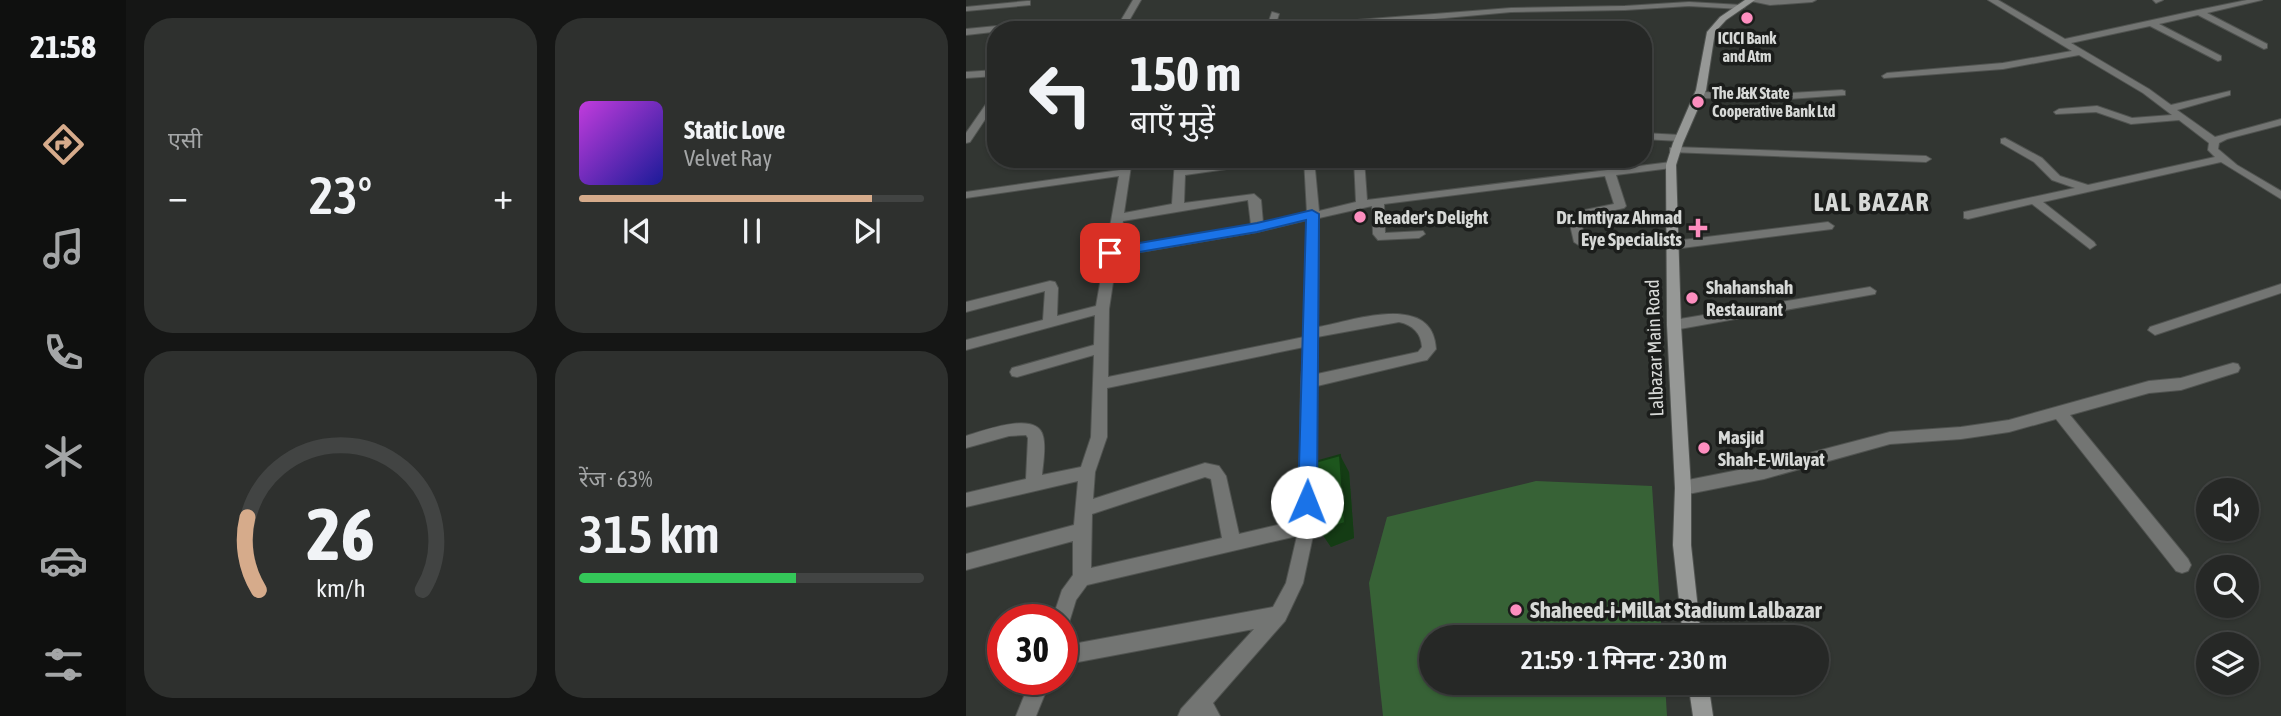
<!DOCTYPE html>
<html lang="hi">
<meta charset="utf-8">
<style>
:root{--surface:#262826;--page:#2e302e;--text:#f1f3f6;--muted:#a4a6a7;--line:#424443;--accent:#d6ab8b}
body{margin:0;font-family:"Asap Condensed","Noto Sans Devanagari",sans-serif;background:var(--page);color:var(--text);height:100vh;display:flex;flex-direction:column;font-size:26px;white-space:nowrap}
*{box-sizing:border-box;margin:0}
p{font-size:23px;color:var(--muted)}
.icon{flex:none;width:38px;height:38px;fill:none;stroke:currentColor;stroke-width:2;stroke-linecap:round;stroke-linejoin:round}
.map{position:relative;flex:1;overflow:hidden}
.details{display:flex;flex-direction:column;gap:18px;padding:18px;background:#151615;width:840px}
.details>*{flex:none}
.hud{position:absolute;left:21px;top:21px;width:665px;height:147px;border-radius:28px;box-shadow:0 2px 5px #0004,0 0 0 2px var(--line);background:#262826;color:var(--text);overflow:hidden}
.tools{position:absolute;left:1230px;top:478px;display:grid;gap:14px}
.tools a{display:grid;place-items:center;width:63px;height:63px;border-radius:50%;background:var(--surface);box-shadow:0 2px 5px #0004,0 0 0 2px var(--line);font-size:35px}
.speed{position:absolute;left:21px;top:604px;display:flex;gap:14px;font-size:35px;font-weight:700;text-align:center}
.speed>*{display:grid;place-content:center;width:91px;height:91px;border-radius:50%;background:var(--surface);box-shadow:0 2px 5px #0004,0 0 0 2px var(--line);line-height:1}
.speed .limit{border:10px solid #d22;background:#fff;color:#111}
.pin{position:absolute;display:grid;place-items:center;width:60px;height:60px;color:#fff;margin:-30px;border-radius:14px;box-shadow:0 4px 10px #0006}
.me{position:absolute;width:77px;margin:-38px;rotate:1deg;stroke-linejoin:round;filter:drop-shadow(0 0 5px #0008)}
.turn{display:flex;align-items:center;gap:24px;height:147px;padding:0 28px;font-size:32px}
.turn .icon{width:91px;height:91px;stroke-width:2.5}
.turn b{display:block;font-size:49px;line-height:60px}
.big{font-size:52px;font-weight:600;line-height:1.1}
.details .widget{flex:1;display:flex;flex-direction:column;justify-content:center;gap:10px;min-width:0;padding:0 24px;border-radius:28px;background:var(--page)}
.details .dial{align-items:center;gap:0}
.dial svg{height:182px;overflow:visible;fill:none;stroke:var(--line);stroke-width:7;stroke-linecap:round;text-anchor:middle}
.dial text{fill:var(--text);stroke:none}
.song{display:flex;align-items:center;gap:21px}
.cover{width:84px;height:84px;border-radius:10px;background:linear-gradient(135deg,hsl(290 70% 55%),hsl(240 70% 35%))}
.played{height:7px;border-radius:4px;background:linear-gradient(90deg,var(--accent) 85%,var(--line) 85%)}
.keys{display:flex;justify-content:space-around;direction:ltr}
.heat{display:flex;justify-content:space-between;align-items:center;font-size:38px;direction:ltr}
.charge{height:10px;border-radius:5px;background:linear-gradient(90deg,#34c759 63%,var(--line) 0)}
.details .tiles{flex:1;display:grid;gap:18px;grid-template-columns:repeat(2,1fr)}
.trip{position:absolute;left:453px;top:625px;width:410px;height:70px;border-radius:35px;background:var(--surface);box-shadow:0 2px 5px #0004,0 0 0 2px var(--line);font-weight:600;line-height:70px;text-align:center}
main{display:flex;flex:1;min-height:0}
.dock{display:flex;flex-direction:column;width:126px;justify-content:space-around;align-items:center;background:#0f100f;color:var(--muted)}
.dock .icon{width:49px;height:49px}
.dock .current{color:var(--accent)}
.dock b{font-size:32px;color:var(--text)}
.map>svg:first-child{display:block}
.green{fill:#376236}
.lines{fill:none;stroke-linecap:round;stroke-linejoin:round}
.minor-casing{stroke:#505350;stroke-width:2}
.secondary-casing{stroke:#505350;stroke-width:2}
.minor{fill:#737573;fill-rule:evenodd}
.secondary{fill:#969896;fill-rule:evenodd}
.wall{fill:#194a19}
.shaded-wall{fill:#143c14}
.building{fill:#1d561d;stroke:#143c14;stroke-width:2}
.route{fill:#1a73e8;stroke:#114b97;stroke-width:2}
.poi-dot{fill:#fd8ebf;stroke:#1b1d1b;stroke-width:2.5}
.labels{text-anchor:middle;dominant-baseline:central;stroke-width:7;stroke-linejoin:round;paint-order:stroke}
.far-poi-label{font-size:16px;font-weight:bold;fill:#d7d9d7;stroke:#1b1d1b}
.poi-label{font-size:19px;font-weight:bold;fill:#d7d9d7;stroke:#1b1d1b;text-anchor:start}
.street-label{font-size:19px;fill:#d7d9d7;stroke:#1b1d1b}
.near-poi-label{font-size:23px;font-weight:bold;fill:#d7d9d7;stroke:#1b1d1b;text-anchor:start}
.district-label{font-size:26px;font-weight:bold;letter-spacing:2px;fill:#d7d9d7;stroke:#1b1d1b}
</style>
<main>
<nav class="dock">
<b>21:58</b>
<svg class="icon current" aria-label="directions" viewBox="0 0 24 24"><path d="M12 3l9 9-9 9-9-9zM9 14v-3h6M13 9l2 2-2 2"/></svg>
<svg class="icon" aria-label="music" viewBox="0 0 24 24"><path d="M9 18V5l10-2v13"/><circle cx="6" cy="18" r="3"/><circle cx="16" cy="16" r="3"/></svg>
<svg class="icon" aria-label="phone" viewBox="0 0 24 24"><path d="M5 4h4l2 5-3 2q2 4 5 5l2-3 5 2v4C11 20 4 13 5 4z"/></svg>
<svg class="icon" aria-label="climate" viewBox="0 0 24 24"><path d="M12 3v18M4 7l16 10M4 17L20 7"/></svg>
<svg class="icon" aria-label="car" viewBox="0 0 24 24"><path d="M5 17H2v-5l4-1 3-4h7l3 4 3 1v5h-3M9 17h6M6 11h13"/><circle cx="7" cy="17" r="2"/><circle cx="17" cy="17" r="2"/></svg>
<svg class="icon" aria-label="filters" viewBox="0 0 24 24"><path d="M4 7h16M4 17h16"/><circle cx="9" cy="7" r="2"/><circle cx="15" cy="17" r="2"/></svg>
</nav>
<section class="details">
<div class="tiles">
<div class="widget"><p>एसी</p>
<div class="heat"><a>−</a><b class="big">23°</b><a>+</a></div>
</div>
<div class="widget">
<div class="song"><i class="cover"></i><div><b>Static Love</b><p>Velvet Ray</p></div></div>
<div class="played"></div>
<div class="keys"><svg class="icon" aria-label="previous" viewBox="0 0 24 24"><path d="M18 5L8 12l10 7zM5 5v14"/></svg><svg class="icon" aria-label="pause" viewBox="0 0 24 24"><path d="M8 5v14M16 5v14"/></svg><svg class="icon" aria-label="next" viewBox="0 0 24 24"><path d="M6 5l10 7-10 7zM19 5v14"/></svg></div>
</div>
<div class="widget dial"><svg viewBox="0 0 100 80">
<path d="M14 69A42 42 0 1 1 86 69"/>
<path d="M14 69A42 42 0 0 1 9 37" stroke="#d6ab8b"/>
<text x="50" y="56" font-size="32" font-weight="700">26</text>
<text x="50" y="72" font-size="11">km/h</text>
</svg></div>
<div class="widget"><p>रेंज · 63%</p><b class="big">315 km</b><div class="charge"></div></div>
</div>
</section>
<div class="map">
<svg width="1315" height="716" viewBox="0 0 1315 716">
<rect width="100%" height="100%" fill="#323632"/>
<!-- green -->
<polygon class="green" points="570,481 686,486 696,637 466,637 466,682 699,683 701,716 417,716 403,583 421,517"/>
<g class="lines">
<defs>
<g id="minor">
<polygon points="167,0 175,0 160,26 134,30 111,30 154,22"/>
<polygon points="780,0 850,0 846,2 804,5"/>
<polygon points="1022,0 1032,0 1099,39 1232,10 1281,0 1296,0 1241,13 1301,44 1301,48 1298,49 1232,15 1193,24 1255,56 1255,60 1252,61 1184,26 1105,43 1183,89 1205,105 1264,91 1264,95 1211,110 1249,137 1315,119 1315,125 1261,139 1253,143 1252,149 1271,165 1315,191 1315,199 1255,162 1077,202 1128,242 1130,245 1124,249 1066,204 1002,219 998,218 998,212 1109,188 1086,180 1068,162 1035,143 1035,139 1039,138 1076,158 1094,176 1122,185 1249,157 1242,150 1243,143 1213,120 1165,124 1130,112 1090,114 1088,112 1093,109 1131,106 1166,118 1206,115 1177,93 1113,55 1037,69 918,78 916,76 921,73 1037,63 1106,51"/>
<polygon points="1187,0 1197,0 1190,3"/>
<polygon points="61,1 64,1 64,5 0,11 0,7"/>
<polygon points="723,2 775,5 779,7 775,9 723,6 659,10 545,12 391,26 387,23 391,20 545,8 659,6"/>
<polygon points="306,12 313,14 308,30 300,30"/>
<polygon points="41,25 44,26 44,30 0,35 0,29"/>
<polygon points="30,70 30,76 0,78 0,72"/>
<polygon points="876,90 879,91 879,95 809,100 734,98 729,95 734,92 809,94"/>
<polygon points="30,93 30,103 4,142 0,143 0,133 27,94"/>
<polygon points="677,133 714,135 719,138 714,141 677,139"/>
<polygon points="708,147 960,156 965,159 960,162 704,152 704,148"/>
<path d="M156,159h10l-8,54 48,-9 3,-45h10v10l67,-10h29l-5,3 -91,13 -1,28 70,-9 7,6 2,23 44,-10 -3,-54h10l5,52 37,-9 -2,-43h10l3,41 304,-38 5,3 -5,3 -55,7 10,31 -2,2 -44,10 6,24 -6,4 -6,-4 -6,-26 2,-3 44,-9 -9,-28 -221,28 1,29 38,-2 2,3 -6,4 -41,2 -5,-6 -1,-28 -53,12 -1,109c34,-6 115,-36 118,22l-9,11 -5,1 -105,25 -2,140 -12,57 -18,38 -72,82 7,13h-42l3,-7 73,-80 -192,36v-19l211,-39 13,-24 11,-47 -210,49 -11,15 -8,26 -6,3v-9h-10l10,-30 11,-15v-34l-107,29v-16l108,-29 4,-44 -112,26v-14l60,-14 2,-41 -2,-3 -17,1 -43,12v-12c17,-5 71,-26 77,0 3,11 0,28 -1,39l39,-8 10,-30 3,-82 -77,22 -5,-1 -2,-4 2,-4 82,-23 1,-30 -129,35v-10l77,-20 2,-29 -79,21v-10l84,-21 5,1 3,6 -1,28 39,-10 23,-130 -153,22v-6l154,-22zM282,200l3,25 -133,23 5,-27zM341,220l-3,117 -196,40 1,-68 8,-53 140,-24zM433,322c14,3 22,11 23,25l-4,5 -101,22v-37zM338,347l-3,35 -2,138 -60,14 -13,-58 -7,-10 -14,-3 -112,36 2,-27 12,-35v-49zM239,477l6,2 11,59 -131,30 1,-54z"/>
<polygon points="862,222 868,226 866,229 708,249 702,245 708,241"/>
<polygon points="1315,284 1315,293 1189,335 1182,330 1184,327"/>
<polygon points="904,287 910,291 909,294 708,330 701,325 708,320"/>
<polygon points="1267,363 1272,364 1274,368 1272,372 1215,390 1183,393 1104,415 1222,559 1225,565 1222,571 1216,573 1210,571 1090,419 1043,432 995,439 924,444 798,479 717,495 711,493 709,488 711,483 717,481 798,465 924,432 995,427 1043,420 1183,381 1215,378"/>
<polygon points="65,679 85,679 70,716 50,716"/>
</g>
<g id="secondary">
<polygon points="779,0 789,0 760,20 749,32 740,90 717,143 710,165 715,325 725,488 725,545 735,637 717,637 707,545 709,488 701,325 700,165 707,143 730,90 741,32 754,17"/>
<polygon points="722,682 742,682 747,716 727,716"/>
</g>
</defs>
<!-- minor casing -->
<use href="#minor" class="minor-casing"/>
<!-- secondary casing -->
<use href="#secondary" class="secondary-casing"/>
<!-- minor -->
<use href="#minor" class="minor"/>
<!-- secondary -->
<use href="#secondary" class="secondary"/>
</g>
<!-- wall -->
<polygon class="wall" points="383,472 388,538 365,547 355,532 352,532 341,516"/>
<!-- shaded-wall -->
<polygon class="shaded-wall" points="374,455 383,472 388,538 365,547 354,531"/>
<!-- building -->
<polygon class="building" points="374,455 379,523 354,531 354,514 341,516 342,464"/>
<!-- route -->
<polygon class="route" points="346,210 353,214 351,502 348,508 341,510 335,508 332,502 340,220 291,232 144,257 137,253 144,248 291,223"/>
<!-- markers -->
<g class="poi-dot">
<circle cx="781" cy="18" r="7"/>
<circle cx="732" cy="102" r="7"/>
<circle cx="394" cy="217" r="7"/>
<path d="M728.5 217.5h7v7h7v7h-7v7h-7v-7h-7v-7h7z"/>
<circle cx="726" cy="298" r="7"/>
<circle cx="738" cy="448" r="7"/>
<circle cx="550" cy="610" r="7"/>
</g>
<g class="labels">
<!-- far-poi labels -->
<g class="far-poi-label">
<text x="781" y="38">ICICI Bank<tspan x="781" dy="18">and Atm</tspan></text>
<text x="746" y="93" text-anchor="start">The J&amp;K State<tspan x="746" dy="18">Cooperative Bank Ltd</tspan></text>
</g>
<!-- poi labels -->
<g class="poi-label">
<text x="408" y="217">Reader's Delight</text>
<text x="716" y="217" text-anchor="end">Dr. Imtiyaz Ahmad<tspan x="716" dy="22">Eye Specialists</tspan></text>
<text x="740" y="287">Shahanshah<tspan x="740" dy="22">Restaurant</tspan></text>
<text x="752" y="437">Masjid<tspan x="752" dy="22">Shah-E-Wilayat</tspan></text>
</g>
<!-- street labels -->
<g class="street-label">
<text transform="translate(688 348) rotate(-92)">Lalbazar Main Road</text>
</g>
<!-- near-poi labels -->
<g class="near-poi-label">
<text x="564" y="610">Shaheed-i-Millat Stadium Lalbazar</text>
</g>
<!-- district labels -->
<g class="district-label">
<text x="906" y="202">LAL BAZAR</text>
</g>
</g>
</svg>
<div class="tools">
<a><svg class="icon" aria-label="sound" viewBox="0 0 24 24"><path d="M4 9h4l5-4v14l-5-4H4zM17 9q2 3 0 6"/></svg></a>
<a><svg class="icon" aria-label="search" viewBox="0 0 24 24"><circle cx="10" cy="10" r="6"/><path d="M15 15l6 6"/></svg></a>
<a><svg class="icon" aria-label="layers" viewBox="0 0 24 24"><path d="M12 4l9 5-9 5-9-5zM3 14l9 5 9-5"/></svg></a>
</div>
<div class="speed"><div class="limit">30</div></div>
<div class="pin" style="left:144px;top:253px;background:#d93025"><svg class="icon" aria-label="arrive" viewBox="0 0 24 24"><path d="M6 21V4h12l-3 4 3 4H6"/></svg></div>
<svg class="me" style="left:341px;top:502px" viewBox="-20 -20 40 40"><circle r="19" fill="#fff"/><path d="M0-13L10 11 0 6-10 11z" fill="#1a73e8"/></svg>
<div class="trip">21:59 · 1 मिनट · 230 m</div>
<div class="hud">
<div class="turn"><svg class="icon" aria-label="left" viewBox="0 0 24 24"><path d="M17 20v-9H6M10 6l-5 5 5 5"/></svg><div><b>150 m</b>बाएँ मुड़ें</div></div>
</div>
</div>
</main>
